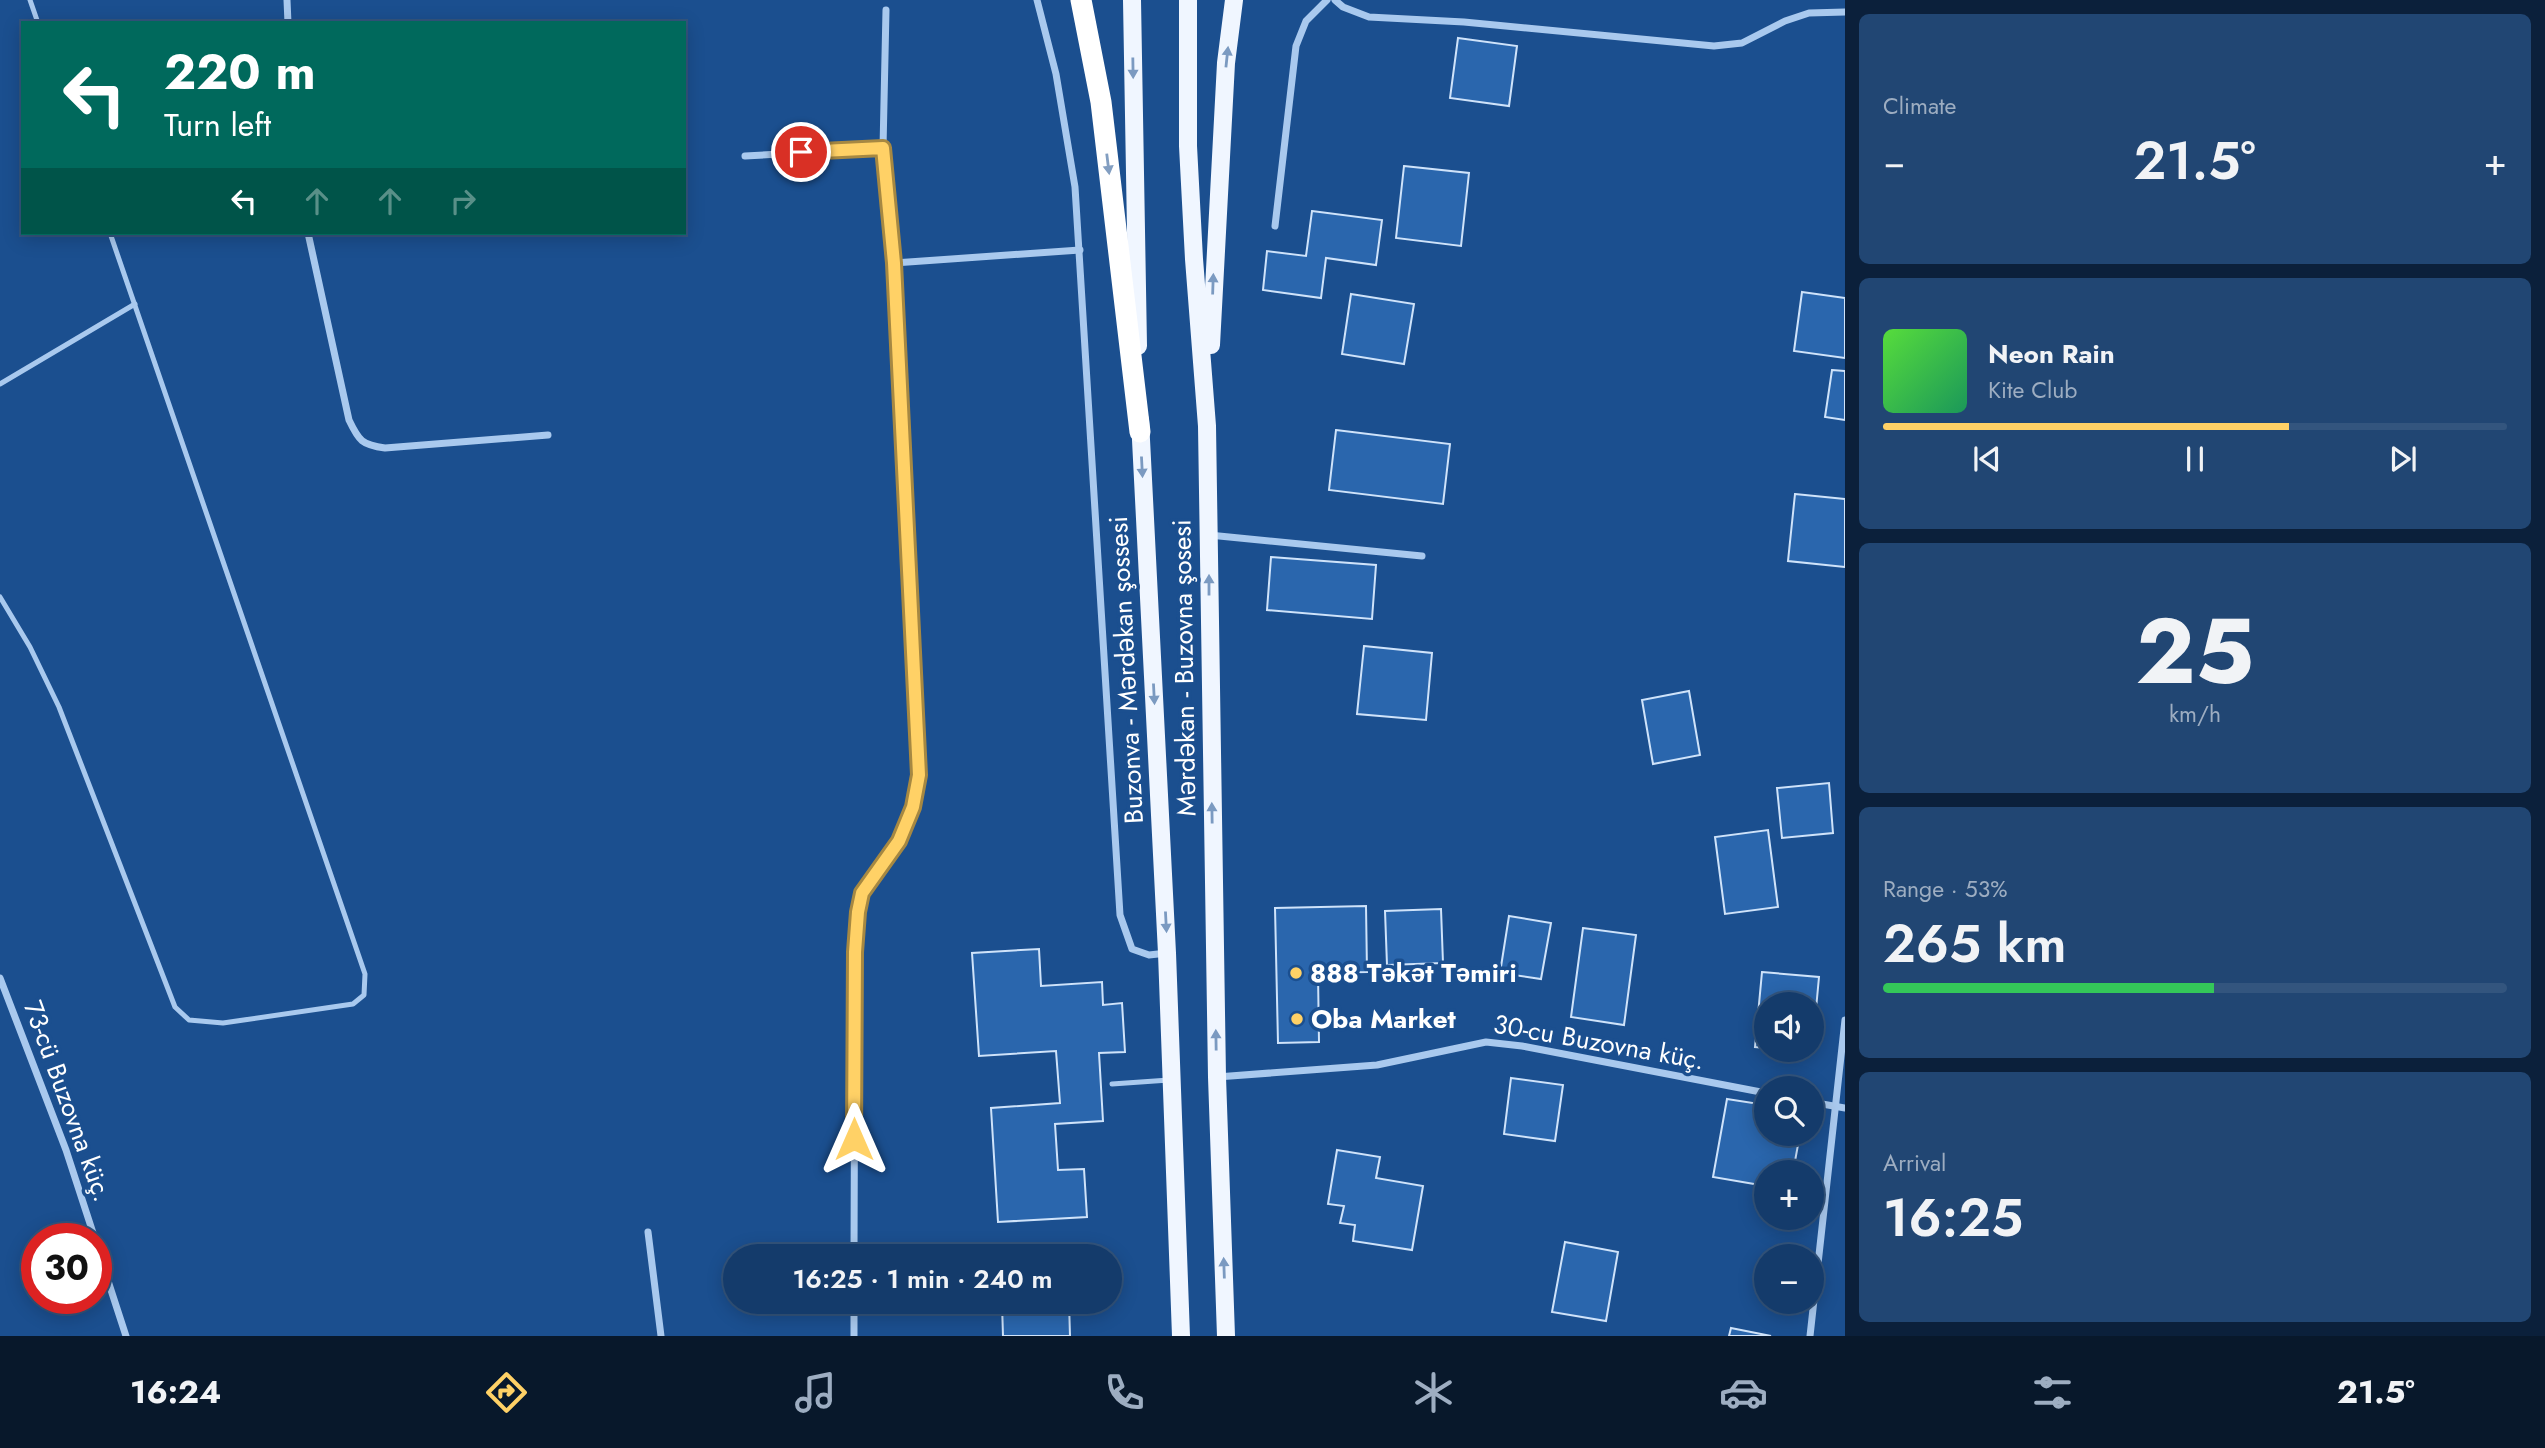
<!DOCTYPE html>
<meta charset="utf-8">
<style>
:root{--surface:#143b6b;--page:#214673;--text:#f1f3f6;--muted:#9dadc1;--line:#33557e;--accent:#ffd166}
body{margin:0;font-family:Jost,sans-serif;background:var(--page);color:var(--text);height:100vh;display:flex;flex-direction:column;font-size:26px;white-space:nowrap}
*{box-sizing:border-box;margin:0}
p{font-size:23px;color:var(--muted)}
.icon{flex:none;width:38px;height:38px;fill:none;stroke:currentColor;stroke-width:2;stroke-linecap:round;stroke-linejoin:round}
.map{position:relative;flex:1;overflow:hidden}
.details{display:flex;flex-direction:column;gap:14px;padding:14px;background:#0b203b;width:700px}
.details>*{flex:none}
.hud{position:absolute;left:21px;top:21px;width:665px;height:214px;border-radius:0px;box-shadow:0 4px 18px #0003,0 0 0 2px var(--line);background:#00695c;color:#fff;overflow:hidden}
.buttons{position:absolute;left:1754px;top:992px;display:grid;gap:14px}
.buttons a{display:grid;place-items:center;width:70px;height:70px;border-radius:50%;background:var(--surface);box-shadow:0 4px 18px #0003,0 0 0 2px var(--line);font-size:35px}
.speed{position:absolute;left:21px;top:1223px;display:flex;gap:14px;font-size:35px;font-weight:700;text-align:center}
.speed>*{display:grid;place-content:center;width:91px;height:91px;border-radius:50%;background:var(--surface);box-shadow:0 4px 18px #0003,0 0 0 2px var(--line);line-height:1}
.speed .limit{border:10px solid #d22;background:#fff;color:#111}
.pin{position:absolute;display:grid;place-items:center;width:60px;height:60px;color:#fff;margin:-30px;border:4px solid #fff;border-radius:50%;box-shadow:0 2px 7px #0007}
.me{position:absolute;width:77px;margin:-38px;rotate:0deg;stroke-linejoin:round;filter:drop-shadow(0 0 5px #0008)}
.turn{display:flex;align-items:center;gap:24px;height:147px;padding:0 28px;font-size:32px}
.turn .icon{width:91px;height:91px;stroke-width:2.5}
.turn b{display:block;font-size:49px;line-height:60px}
.lanes{display:flex;align-items:center;height:66px;padding:0 28px;background:#0003;justify-content:center;gap:35px;direction:ltr}
.lanes .off{opacity:.35}
.big{font-size:52px;font-weight:600;line-height:1.1}
.details .card{flex:1;display:flex;flex-direction:column;justify-content:center;gap:10px;min-width:0;padding:0 24px;border-radius:10px;background:var(--page)}
.details .dial{align-items:center;gap:0}
.dial b{font-size:91px;line-height:1}
.song{display:flex;align-items:center;gap:21px}
.cover{width:84px;height:84px;border-radius:10px;background:linear-gradient(135deg,hsl(110 70% 55%),hsl(150 70% 35%))}
.played{height:7px;border-radius:4px;background:linear-gradient(90deg,var(--accent) 65%,var(--line) 65%)}
.keys{display:flex;justify-content:space-around;direction:ltr}
.heat{display:flex;justify-content:space-between;align-items:center;font-size:38px;direction:ltr}
.charge{height:10px;border-radius:5px;background:linear-gradient(90deg,#34c759 53%,var(--line) 0)}
.trip{position:absolute;left:723px;top:1244px;width:399px;height:70px;border-radius:35px;background:var(--surface);box-shadow:0 4px 18px #0003,0 0 0 2px var(--line);font-weight:600;line-height:70px;text-align:center}
.tabs{display:flex;height:112px;justify-content:space-around;align-items:center;background:#08182b;color:var(--muted)}
.tabs .icon{width:49px;height:49px}
.tabs .active{color:var(--accent)}
.tabs b{font-size:32px;color:var(--text)}
main{display:flex;flex:1;min-height:0}
.map>svg:first-child{display:block}
.building{fill:#2a66ad;stroke:#cfe3fa;stroke-width:2}
.lines{fill:none;stroke-linecap:round;stroke-linejoin:round}
.lane{stroke:#a9c9ee;stroke-width:5}
.street{stroke:#a9c9ee;stroke-width:7}
.primary{stroke:#f0f6ff;stroke-width:18}
.highway{stroke:#fff;stroke-width:21}
.oneway{fill:#7b9ac1}
.oneway2{fill:#829ec1}
.route-casing{stroke:#a68842;stroke-width:18}
.route{stroke:#ffd166;stroke-width:12}
.poi-dot{fill:#ffd166;stroke:#1b4f8f;stroke-width:2.5}
.labels{text-anchor:middle;dominant-baseline:central;stroke-width:7;stroke-linejoin:round;paint-order:stroke}
.street-label{font-size:26px;fill:#fff;stroke:#1b4f8f}
.poi-label{font-size:26px;font-weight:bold;fill:#fff;stroke:#1b4f8f;text-anchor:start}
</style>
<main>
<div class="map">
<svg width="1845" height="1336" viewBox="0 0 1845 1336">
<rect width="100%" height="100%" fill="#1b4f8f"/>
<!-- building -->
<g class="building">
<polygon points="1458,38 1517,46 1509,106 1450,98"/>
<polygon points="1404,166 1469,173 1461,246 1396,238"/>
<polygon points="1312,211 1382,220 1376,265 1326,258 1321,298 1263,290 1267,251 1306,256"/>
<polygon points="1802,292 1845,298 1845,358 1794,351"/>
<polygon points="1351,294 1414,304 1404,364 1342,354"/>
<polygon points="1832,370 1845,371 1845,420 1825,417"/>
<polygon points="1336,430 1450,444 1443,504 1329,490"/>
<polygon points="1795,494 1845,499 1845,567 1788,561"/>
<polygon points="1271,557 1376,565 1372,619 1267,610"/>
<polygon points="1364,646 1432,653 1426,720 1357,714"/>
<polygon points="1689,691 1700,755 1653,764 1642,700"/>
<polygon points="1829,783 1833,833 1782,838 1777,788"/>
<polygon points="1768,830 1778,907 1725,914 1715,837"/>
<polygon points="1366,906 1367,972 1318,973 1319,1042 1278,1043 1275,908"/>
<polygon points="1441,909 1443,963 1387,965 1385,911"/>
<polygon points="1509,916 1551,923 1541,979 1500,973"/>
<polygon points="1583,928 1636,935 1624,1025 1571,1017"/>
<polygon points="1039,949 1041,986 1102,982 1103,1005 1122,1003 1125,1052 1099,1053 1103,1121 1055,1124 1058,1170 1084,1169 1087,1217 998,1222 991,1108 1060,1103 1056,1051 979,1056 972,953"/>
<polygon points="1762,972 1819,977 1812,1052 1785,1050 1811,1050 1811,1004 1766,1004 1766,1048 1755,1047"/>
<polygon points="1511,1078 1563,1085 1555,1141 1504,1134"/>
<polygon points="1727,1099 1766,1105 1766,1134 1800,1134 1793,1172 1766,1172 1766,1186 1713,1177"/>
<polygon points="1337,1150 1380,1157 1376,1178 1423,1186 1412,1250 1353,1241 1355,1225 1340,1223 1344,1206 1328,1204"/>
<polygon points="1565,1242 1618,1252 1606,1321 1552,1312"/>
<polygon points="1069,1302 1070,1336 1003,1336 1002,1304"/>
<polygon points="1731,1328 1771,1336 1729,1336"/>
</g>
<g class="lines">
<!-- lane -->
<g class="lane">
<polyline points="30,0 38,23"/>
<polyline points="0,384 135,304"/>
<polyline points="0,597 30,647 59,707 175,1007 189,1020 223,1023 353,1004 364,995 365,974 110,233"/>
<polyline points="1112,1084 1169,1080"/>
</g>
<!-- street -->
<g class="street">
<polyline points="287,0 288,23"/>
<polyline points="1037,0 1056,74 1075,187 1120,915 1132,949 1149,955 1167,953"/>
<polyline points="1335,0 1343,7 1369,17 1464,22 1714,46 1742,43 1785,21 1809,13 1845,12"/>
<polyline points="745,156 883,148"/>
<polyline points="1275,226 1296,46 1306,21 1327,0"/>
<path d="M308,233l41,187c10,21 13,25 36,28l163,-13"/>
<polyline points="894,263 1080,250"/>
<polyline points="1209,535 1422,556"/>
<polyline points="0,978 66,1150 95,1239"/>
<polyline points="1217,1077 1377,1065 1486,1042 1522,1046 1766,1093"/>
<polyline points="1811,1102 1845,1108"/>
<polyline points="648,1232 661,1336"/>
<polyline points="96,1244 126,1336"/>
<polyline points="854,1256 855,952 858,912 862,893 899,841 913,808 919,775 894,263 883,148 886,10"/>
<polyline points="854,1302 854,1336"/>
<polyline points="1810,1336 1845,1020"/>
</g>
<!-- primary -->
<g class="primary">
<polyline points="1132,0 1138,346"/>
<polyline points="1188,0 1188,146 1194,259 1207,426 1217,1077 1226,1336"/>
<polyline points="1211,345 1226,63 1234,0"/>
<polyline points="1140,420 1167,953 1181,1336"/>
</g>
<!-- highway -->
<polyline class="highway" points="1081,0 1101,102 1140,432"/>
</g>
<!-- one-way arrows -->
<defs><path id="oneway-solid" d="M-6-.8H1V-3.2L6.5 0L1 3.2V.8H-6Z" transform="scale(1.75)"/></defs>
<g class="oneway">
<use href="#oneway-solid" transform="translate(1227 57) rotate(-84)"/>
<use href="#oneway-solid" transform="translate(1133 68) rotate(89)"/>
<use href="#oneway-solid" transform="translate(1213 284) rotate(-88)"/>
<use href="#oneway-solid" transform="translate(1142 467) rotate(87)"/>
<use href="#oneway-solid" transform="translate(1209 585) rotate(-90)"/>
<use href="#oneway-solid" transform="translate(1154 694) rotate(87)"/>
<use href="#oneway-solid" transform="translate(1212 813) rotate(-91)"/>
<use href="#oneway-solid" transform="translate(1166 922) rotate(87)"/>
<use href="#oneway-solid" transform="translate(1216 1040) rotate(-91)"/>
<use href="#oneway-solid" transform="translate(1224 1268) rotate(-92)"/>
</g>
<use class="oneway2" href="#oneway-solid" transform="translate(1108 164) rotate(83)"/>
<g class="lines">
<defs>
<polyline id="route" points="801,152 883,148 894,263 919,775 913,807 899,841 862,893 858,912 855,952 854,1139"/>
</defs>
<!-- route casing -->
<use href="#route" class="route-casing"/>
<!-- route -->
<use href="#route" class="route"/>
</g>
<!-- markers -->
<g class="poi-dot">
<circle cx="1296" cy="973" r="7"/>
<circle cx="1297" cy="1019" r="7"/>
</g>
<g class="labels">
<!-- street labels -->
<g class="street-label">
<text transform="translate(1184 668) rotate(-91)">Mərdəkan - Buzovna şosesi</text>
<text transform="translate(1126 670) rotate(-93)">Buzonva - Mərdəkan şossesi</text>
<text transform="translate(1599 1042) rotate(10)">30-cu Buzovna küç.</text>
<text transform="translate(68 1101) rotate(70)">73-cü Buzovna küç.</text>
</g>
<!-- poi labels -->
<g class="poi-label">
<text x="1310" y="973">888 Təkət Təmiri</text>
<text x="1311" y="1019">Oba Market</text>
</g>
</g>
</svg>
<div class="buttons">
<a><svg class="icon" aria-label="sound" viewBox="0 0 24 24"><path d="M4 9h4l5-4v14l-5-4H4zM17 9q2 3 0 6"/></svg></a>
<a><svg class="icon" aria-label="search" viewBox="0 0 24 24"><circle cx="10" cy="10" r="6"/><path d="M15 15l6 6"/></svg></a>
<a>+</a>
<a>−</a>
</div>
<div class="speed"><div class="limit">30</div></div>
<div class="pin" style="left:801px;top:152px;background:#d93025"><svg class="icon" aria-label="arrive" viewBox="0 0 24 24"><path d="M6 21V4h12l-3 4 3 4H6"/></svg></div>
<svg class="me" style="left:854px;top:1139px" viewBox="-20 -20 40 40"><path d="M0-17L14 15 0 8-14 15z" fill="#ffd166" stroke="#fff" stroke-width="4"/></svg>
<div class="trip">16:25 · 1 min · 240 m</div>
<div class="hud">
<div class="turn"><svg class="icon" aria-label="left" viewBox="0 0 24 24"><path d="M17 20v-9H6M10 6l-5 5 5 5"/></svg><div><b>220 m</b>Turn left</div></div>
<div class="lanes"><svg class="icon" aria-label="left" viewBox="0 0 24 24"><path d="M17 20v-9H6M10 6l-5 5 5 5"/></svg><svg class="icon off" aria-label="ahead" viewBox="0 0 24 24"><path d="M12 20V5M6 11l6-6 6 6"/></svg><svg class="icon off" aria-label="ahead" viewBox="0 0 24 24"><path d="M12 20V5M6 11l6-6 6 6"/></svg><svg class="icon off" aria-label="right" viewBox="0 0 24 24"><path d="M7 20v-9h11M14 6l5 5-5 5"/></svg></div>
</div>
</div>
<section class="details">
<div class="card"><p>Climate</p>
<div class="heat"><a>−</a><b class="big">21.5°</b><a>+</a></div>
</div>
<div class="card">
<div class="song"><i class="cover"></i><div><b>Neon Rain</b><p>Kite Club</p></div></div>
<div class="played"></div>
<div class="keys"><svg class="icon" aria-label="previous" viewBox="0 0 24 24"><path d="M18 5L8 12l10 7zM5 5v14"/></svg><svg class="icon" aria-label="pause" viewBox="0 0 24 24"><path d="M8 5v14M16 5v14"/></svg><svg class="icon" aria-label="next" viewBox="0 0 24 24"><path d="M6 5l10 7-10 7zM19 5v14"/></svg></div>
</div>
<div class="card dial"><b>25</b><p>km/h</p></div>
<div class="card"><p>Range · 53%</p><b class="big">265 km</b><div class="charge"></div></div>
<div class="card"><p>Arrival</p><b class="big">16:25</b></div>
</section>
</main>
<nav class="tabs">
<b>16:24</b>
<svg class="icon active" aria-label="directions" viewBox="0 0 24 24"><path d="M12 3l9 9-9 9-9-9zM9 14v-3h6M13 9l2 2-2 2"/></svg>
<svg class="icon" aria-label="music" viewBox="0 0 24 24"><path d="M9 18V5l10-2v13"/><circle cx="6" cy="18" r="3"/><circle cx="16" cy="16" r="3"/></svg>
<svg class="icon" aria-label="phone" viewBox="0 0 24 24"><path d="M5 4h4l2 5-3 2q2 4 5 5l2-3 5 2v4C11 20 4 13 5 4z"/></svg>
<svg class="icon" aria-label="climate" viewBox="0 0 24 24"><path d="M12 3v18M4 7l16 10M4 17L20 7"/></svg>
<svg class="icon" aria-label="car" viewBox="0 0 24 24"><path d="M5 17H2v-5l4-1 3-4h7l3 4 3 1v5h-3M9 17h6M6 11h13"/><circle cx="7" cy="17" r="2"/><circle cx="17" cy="17" r="2"/></svg>
<svg class="icon" aria-label="filters" viewBox="0 0 24 24"><path d="M4 7h16M4 17h16"/><circle cx="9" cy="7" r="2"/><circle cx="15" cy="17" r="2"/></svg>
<b>21.5°</b>
</nav>
